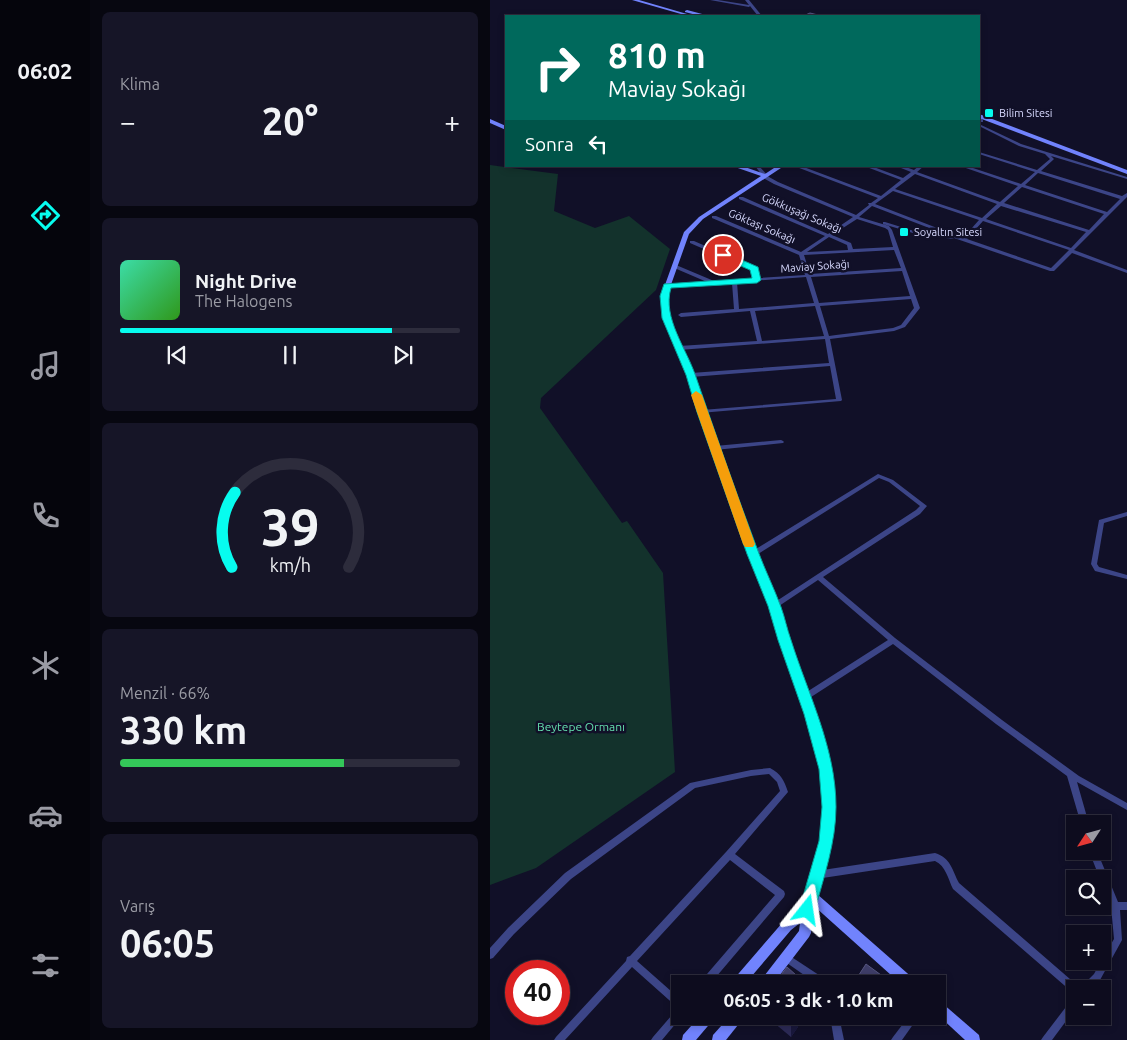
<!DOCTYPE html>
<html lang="tr">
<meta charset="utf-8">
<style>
:root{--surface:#0d0c1e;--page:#161527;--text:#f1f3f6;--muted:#9a9ba4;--line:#2d2c3c;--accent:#07fcef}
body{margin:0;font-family:Ubuntu,sans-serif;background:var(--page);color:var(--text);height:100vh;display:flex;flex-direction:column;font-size:19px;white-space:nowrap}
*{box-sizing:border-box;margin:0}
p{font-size:16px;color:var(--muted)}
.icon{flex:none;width:28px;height:28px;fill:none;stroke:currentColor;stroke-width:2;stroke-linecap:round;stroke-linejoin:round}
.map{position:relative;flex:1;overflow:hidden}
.panel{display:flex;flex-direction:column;gap:12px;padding:12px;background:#070710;width:400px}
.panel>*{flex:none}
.banner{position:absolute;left:15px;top:15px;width:475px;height:152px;border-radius:0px;box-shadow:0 2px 8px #0003,0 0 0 1px var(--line);background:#00695c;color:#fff;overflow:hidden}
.needle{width:32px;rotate:234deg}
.buttons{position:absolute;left:576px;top:815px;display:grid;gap:10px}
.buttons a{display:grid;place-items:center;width:45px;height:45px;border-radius:0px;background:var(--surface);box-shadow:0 2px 8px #0003,0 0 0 1px var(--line);font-size:25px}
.speed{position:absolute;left:15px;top:960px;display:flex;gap:10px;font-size:25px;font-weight:700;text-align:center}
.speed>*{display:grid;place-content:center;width:65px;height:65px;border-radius:50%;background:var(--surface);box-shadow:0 2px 8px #0003,0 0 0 1px var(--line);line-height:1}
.speed .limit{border:8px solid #d22;background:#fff;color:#111}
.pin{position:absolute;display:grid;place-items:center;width:42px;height:42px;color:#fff;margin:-21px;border:2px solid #fff;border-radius:50%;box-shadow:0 1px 5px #0007}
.me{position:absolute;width:55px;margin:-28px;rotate:15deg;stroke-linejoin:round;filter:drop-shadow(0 0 4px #0008)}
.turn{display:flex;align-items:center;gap:18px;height:105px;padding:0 20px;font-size:22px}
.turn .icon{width:65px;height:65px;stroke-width:2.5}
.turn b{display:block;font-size:35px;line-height:42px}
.then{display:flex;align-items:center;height:48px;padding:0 20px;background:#0003;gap:10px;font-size:19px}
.big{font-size:38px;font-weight:600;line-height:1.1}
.panel .card{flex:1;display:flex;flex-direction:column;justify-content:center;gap:8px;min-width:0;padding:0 18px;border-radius:8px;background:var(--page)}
.panel .dial{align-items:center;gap:0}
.dial svg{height:130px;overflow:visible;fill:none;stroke:var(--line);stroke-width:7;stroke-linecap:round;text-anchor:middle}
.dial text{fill:var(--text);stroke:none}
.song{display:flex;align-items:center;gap:15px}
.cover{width:60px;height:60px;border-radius:8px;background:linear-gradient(135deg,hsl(160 70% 55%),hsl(110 70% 35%))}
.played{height:5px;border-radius:2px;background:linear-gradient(90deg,var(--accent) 80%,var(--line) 80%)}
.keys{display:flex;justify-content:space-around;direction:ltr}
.heat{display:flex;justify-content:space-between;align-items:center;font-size:28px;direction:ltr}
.charge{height:8px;border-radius:4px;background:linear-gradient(90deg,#34c759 66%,var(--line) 0)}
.trip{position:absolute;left:181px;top:975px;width:275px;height:50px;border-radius:0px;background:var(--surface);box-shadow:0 2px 8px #0003,0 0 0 1px var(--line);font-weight:600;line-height:50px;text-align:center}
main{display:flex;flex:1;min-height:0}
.tabs{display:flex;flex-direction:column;width:90px;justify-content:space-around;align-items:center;background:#05050c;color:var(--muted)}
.tabs .icon{width:35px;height:35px}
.tabs .on{color:var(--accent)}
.tabs b{font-size:22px;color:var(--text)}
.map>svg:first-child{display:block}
.green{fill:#13322c}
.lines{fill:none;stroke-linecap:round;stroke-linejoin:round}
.street{fill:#3c4587;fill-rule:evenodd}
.secondary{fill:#7183fd;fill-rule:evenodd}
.wall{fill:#2c2a56}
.shaded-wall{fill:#19183c}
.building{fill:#3e3d68;stroke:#565680}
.route{fill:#07fcef;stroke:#05a49b}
.slow{fill:#f59e0b}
.poi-dot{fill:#07fcef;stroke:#111028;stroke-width:2}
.labels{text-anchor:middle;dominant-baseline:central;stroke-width:5;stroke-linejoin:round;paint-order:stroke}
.far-poi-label{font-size:11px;fill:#d8daff;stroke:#111028;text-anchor:start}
.far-street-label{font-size:11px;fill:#d8daff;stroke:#111028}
.park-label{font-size:12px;fill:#64dfad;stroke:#111028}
</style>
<main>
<nav class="tabs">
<b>06:02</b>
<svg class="icon on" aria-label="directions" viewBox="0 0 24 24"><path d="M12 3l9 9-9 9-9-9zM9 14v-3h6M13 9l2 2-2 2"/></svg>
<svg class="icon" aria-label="music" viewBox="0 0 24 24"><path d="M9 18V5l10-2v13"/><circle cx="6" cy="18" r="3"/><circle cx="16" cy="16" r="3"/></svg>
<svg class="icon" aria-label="phone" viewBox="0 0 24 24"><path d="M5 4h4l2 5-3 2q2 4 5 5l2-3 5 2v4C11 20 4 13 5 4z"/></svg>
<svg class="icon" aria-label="climate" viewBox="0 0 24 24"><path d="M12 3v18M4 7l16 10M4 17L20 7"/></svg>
<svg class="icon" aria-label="car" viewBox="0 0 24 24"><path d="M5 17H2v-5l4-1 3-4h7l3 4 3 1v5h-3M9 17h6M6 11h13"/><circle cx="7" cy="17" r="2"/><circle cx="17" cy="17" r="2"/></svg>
<svg class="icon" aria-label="filters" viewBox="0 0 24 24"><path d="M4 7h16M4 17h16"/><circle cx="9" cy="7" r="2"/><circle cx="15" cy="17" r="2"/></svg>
</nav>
<section class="panel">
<div class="card"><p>Klima</p>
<div class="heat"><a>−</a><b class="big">20°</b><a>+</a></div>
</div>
<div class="card">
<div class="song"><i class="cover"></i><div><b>Night Drive</b><p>The Halogens</p></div></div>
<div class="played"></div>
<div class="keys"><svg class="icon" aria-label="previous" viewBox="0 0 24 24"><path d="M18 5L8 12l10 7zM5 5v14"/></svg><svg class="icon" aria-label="pause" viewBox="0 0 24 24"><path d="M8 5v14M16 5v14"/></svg><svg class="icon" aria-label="next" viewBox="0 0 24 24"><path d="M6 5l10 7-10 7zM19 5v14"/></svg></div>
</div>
<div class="card dial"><svg viewBox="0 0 100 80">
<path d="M14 69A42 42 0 1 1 86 69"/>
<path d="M14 69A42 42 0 0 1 16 23" stroke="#07fcef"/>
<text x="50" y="56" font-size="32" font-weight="700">39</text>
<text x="50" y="72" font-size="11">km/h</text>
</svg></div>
<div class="card"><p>Menzil · 66%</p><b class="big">330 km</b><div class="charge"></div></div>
<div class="card"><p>Varış</p><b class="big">06:05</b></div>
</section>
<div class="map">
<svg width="637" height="1040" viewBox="0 0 637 1040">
<rect width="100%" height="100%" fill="#111028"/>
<!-- green -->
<polygon class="green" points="0,165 68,174 64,211 105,228 139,216 180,249 166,290 51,398 50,408 132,523 137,521 173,573 185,772 46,868 0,885"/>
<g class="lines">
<!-- street -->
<g class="street">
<polygon points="220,0 228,0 259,5 255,0 259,0 272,16 268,16 260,6 259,7"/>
<polygon points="489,116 493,120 493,122 491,122 489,119"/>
<path d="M489,124l42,20 106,33v2l-76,-23 3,3 -1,1 -12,11 81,25 5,-3v4l-53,53 53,20v3l-55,-20 -18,18h-4l-96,-33 -2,1 -39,-6 -30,-9v-2h2l29,9 36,5 -78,-30 -13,11 30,9 3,4 28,78 -15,19 -11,4 -64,8 12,61 -1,1 -141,12 -1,-1 1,-1 2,-1 134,-11 -6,-33 -139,11 -3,-2 3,-2 138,-10 -4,-24 -146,11 -3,-2 3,-2 78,-5 -7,-30 -69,6 -3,-2 3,-2 53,-4 -2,-26 -67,4v-2h2l40,-3 -35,-15v-2h4l38,16 40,-3 -2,-8 -62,-27v-2h4l62,27 3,10 46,-3 -6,-20 -87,-37v-2h4l85,36 24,-16 -86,-37v-2h4l85,37 25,-17 -79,-33 -9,-5 -10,-13h4l10,11 9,5 78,33 13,-10 -1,-2h3l7,-5 -84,-32h7l80,30 20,-16 -37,-14h7l32,12 8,-6 -15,-6h7l11,4 5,-4h5l-7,6 83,30 18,-16 -58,-20h7l54,18 14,-12 -56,-18v-2l58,18 13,-11 -5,-5 -26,-8 -40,-20zM548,173l82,26 -13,13 -82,-27zM425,174l82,30 -15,14 -87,-29zM532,187l82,27 -15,16 -85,-27zM403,191l86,29 -16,18 -88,-34zM511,206l85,26 -15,16 -85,-29zM367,219l28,9 3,2 5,17 -40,2 -2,-6 -19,-8zM493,221l86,29 -18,18 -84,-29zM339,237l18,8 1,5 -41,2zM404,250l7,18 -91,6 -6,-19zM412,271l8,25 -91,7 -8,-26zM316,277l8,26 -75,6 -2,-27zM421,299l3,9 -13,17 -8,3 -57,7 -7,1 -9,-30zM325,306l9,30 -62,5 -7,-30z"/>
<polygon points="291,440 293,441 294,442 293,443 225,450 222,448 225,446"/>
<polygon points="388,474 403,480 437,506 430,514 333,577 405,638 512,720 589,776 637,803 637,810 587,782 599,824 591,824 577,776 506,724 403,644 318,699 315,700 312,699 311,697 312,695 398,640 328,580 286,608 282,608 281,606 282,604 426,510 430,506 399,482 389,478 265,556 261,556 260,554 261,552"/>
<polygon points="637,512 637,516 614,523 607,564 609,567 637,575 637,579 605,571 601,564 609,520"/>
<path d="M280,768c11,6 14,12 18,24l-53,62 49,37 1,3 -1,3 -74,87h-10l1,-3 74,-86 -45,-35 -93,101 43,38v17h2l-20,24h-11l2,-3 25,-29 -46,-41 -67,73h-11l2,-3 70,-76 1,-4 3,-1 96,-104 54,-61 -3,-9 -8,-8 -18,2 -56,12 -124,91 -57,55 -21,24 -3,1v-11l18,-20 57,-55 125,-90 61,-13z"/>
<polygon points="599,851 607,851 628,902 637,902 637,910 630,910 632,940 610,980 602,989 591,989 592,986 604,974 611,961 612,961 612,959 624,939 621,906 612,885 612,879 610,879"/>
<path d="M445,853c16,5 17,17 24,30l119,103 1,3h-4v4l-3,-1 -119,-103c-5,-10 -7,-23 -18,-28l-119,18 -3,-1 -1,-3 1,-3 3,-1z"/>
<polygon points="297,954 338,981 339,984 327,984 294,961 293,958 294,955"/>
<polygon points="585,998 585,1009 562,1040 551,1040 553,1037 582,999"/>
<polygon points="340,1016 349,1016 354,1040 344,1040"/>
<polygon points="419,1016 429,1016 412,1040 401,1040 403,1037"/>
</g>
<!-- secondary -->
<g class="secondary">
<polygon points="142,0 149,0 204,16 198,16"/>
<polygon points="197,10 216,15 216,16 210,16 195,12 195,11"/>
<polygon points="489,114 637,170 637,174 489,118"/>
<polygon points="0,119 16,126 16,130 0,123"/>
<polygon points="242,166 252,166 275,174 287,166 294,166 213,219 199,234 177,296 180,318 205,375 216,412 268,554 289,606 326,714 341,769 345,807 342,841 327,894 425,980 427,984 411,984 324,906 321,933 319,937 283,984 269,984 271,980 309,931 310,923 301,930 255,984 241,984 243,980 293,922 312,907 330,841 333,807 331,769 316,714 279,606 258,554 208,412 197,375 172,318 171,296 194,232 209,217 271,176"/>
<polygon points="448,1001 452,1003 489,1035 490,1040 475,1040 448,1015"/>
<polygon points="210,1016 225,1016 223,1020 206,1040 192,1040 193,1035"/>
<polygon points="240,1016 254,1016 252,1020 236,1040 222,1040 223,1035"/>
</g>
</g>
<!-- wall -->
<g class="wall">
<polygon points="282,1016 308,1016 308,1027 301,1037 283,1022 283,1017"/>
<polygon points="371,1016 385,1016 380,1023"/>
</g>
<!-- shaded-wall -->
<g class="shaded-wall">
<polygon points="306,1016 308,1016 308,1027 301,1037 301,1024"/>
<polygon points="381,1016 385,1016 380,1023"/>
</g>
<!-- building -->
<g class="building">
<polygon points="320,13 332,16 313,16"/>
<polygon points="376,964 402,983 401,984 363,984"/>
<polygon points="297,967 306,975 305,982 306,984 284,984"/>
<polygon points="291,1016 306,1016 301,1024"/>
</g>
<!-- route -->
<path class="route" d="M230,253h6l32,14 3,13 -4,3 -86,5c-9,30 16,61 25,89 20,58 40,116 62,174 7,19 16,37 23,56 4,11 6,22 10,33 17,54 45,108 45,167 0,35 -12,69 -21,103l-3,5 -5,2 -6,-2 -2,-5 20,-69 3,-34 -3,-38 -15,-55 -26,-74 -10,-34 -21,-52 -50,-142 -11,-37 -24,-57 -2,-22 4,-12 88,-6 -2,-8 -30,-13z"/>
<!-- slow -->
<polygon class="slow" points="206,391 212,395 265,544 263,547 255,547 253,544 201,395"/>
<!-- markers -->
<g class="poi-dot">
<rect x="494" y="108" width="10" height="10" rx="2.5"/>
<rect x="409" y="227" width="10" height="10" rx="2.5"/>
</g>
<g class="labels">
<!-- far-poi labels -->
<g class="far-poi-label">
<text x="509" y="113">Bilim Sitesi</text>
<text x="424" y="232">Soyaltın Sitesi</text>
</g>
<!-- far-street labels -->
<g class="far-street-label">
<text transform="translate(312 213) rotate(23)">Gökkuşağı Sokağı</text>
<text transform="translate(272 226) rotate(23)">Göktaşı Sokağı</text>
<text transform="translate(325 266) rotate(-4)">Maviay Sokağı</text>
</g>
<!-- park labels -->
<g class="park-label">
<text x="91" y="726">Beytepe Ormanı</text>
</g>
</g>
</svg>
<div class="buttons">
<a><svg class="needle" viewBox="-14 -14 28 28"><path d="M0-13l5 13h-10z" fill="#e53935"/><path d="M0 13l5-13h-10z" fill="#9a9ba4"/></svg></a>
<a><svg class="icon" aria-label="search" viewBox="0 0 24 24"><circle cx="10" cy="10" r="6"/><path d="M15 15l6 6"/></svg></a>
<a>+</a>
<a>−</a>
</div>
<div class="speed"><div class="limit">40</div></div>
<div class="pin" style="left:233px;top:255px;background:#d93025"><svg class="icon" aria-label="arrive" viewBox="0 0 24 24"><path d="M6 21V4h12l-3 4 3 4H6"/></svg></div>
<svg class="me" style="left:317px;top:910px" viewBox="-20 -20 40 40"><path d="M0-17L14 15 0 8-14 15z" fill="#07fcef" stroke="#fff" stroke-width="4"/></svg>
<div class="trip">06:05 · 3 dk · 1.0 km</div>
<div class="banner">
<div class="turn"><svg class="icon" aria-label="right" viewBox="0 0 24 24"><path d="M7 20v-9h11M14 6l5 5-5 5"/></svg><div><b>810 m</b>Maviay Sokağı</div></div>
<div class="then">Sonra<svg class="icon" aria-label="left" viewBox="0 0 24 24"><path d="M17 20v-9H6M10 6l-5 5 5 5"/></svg></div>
</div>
</div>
</main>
